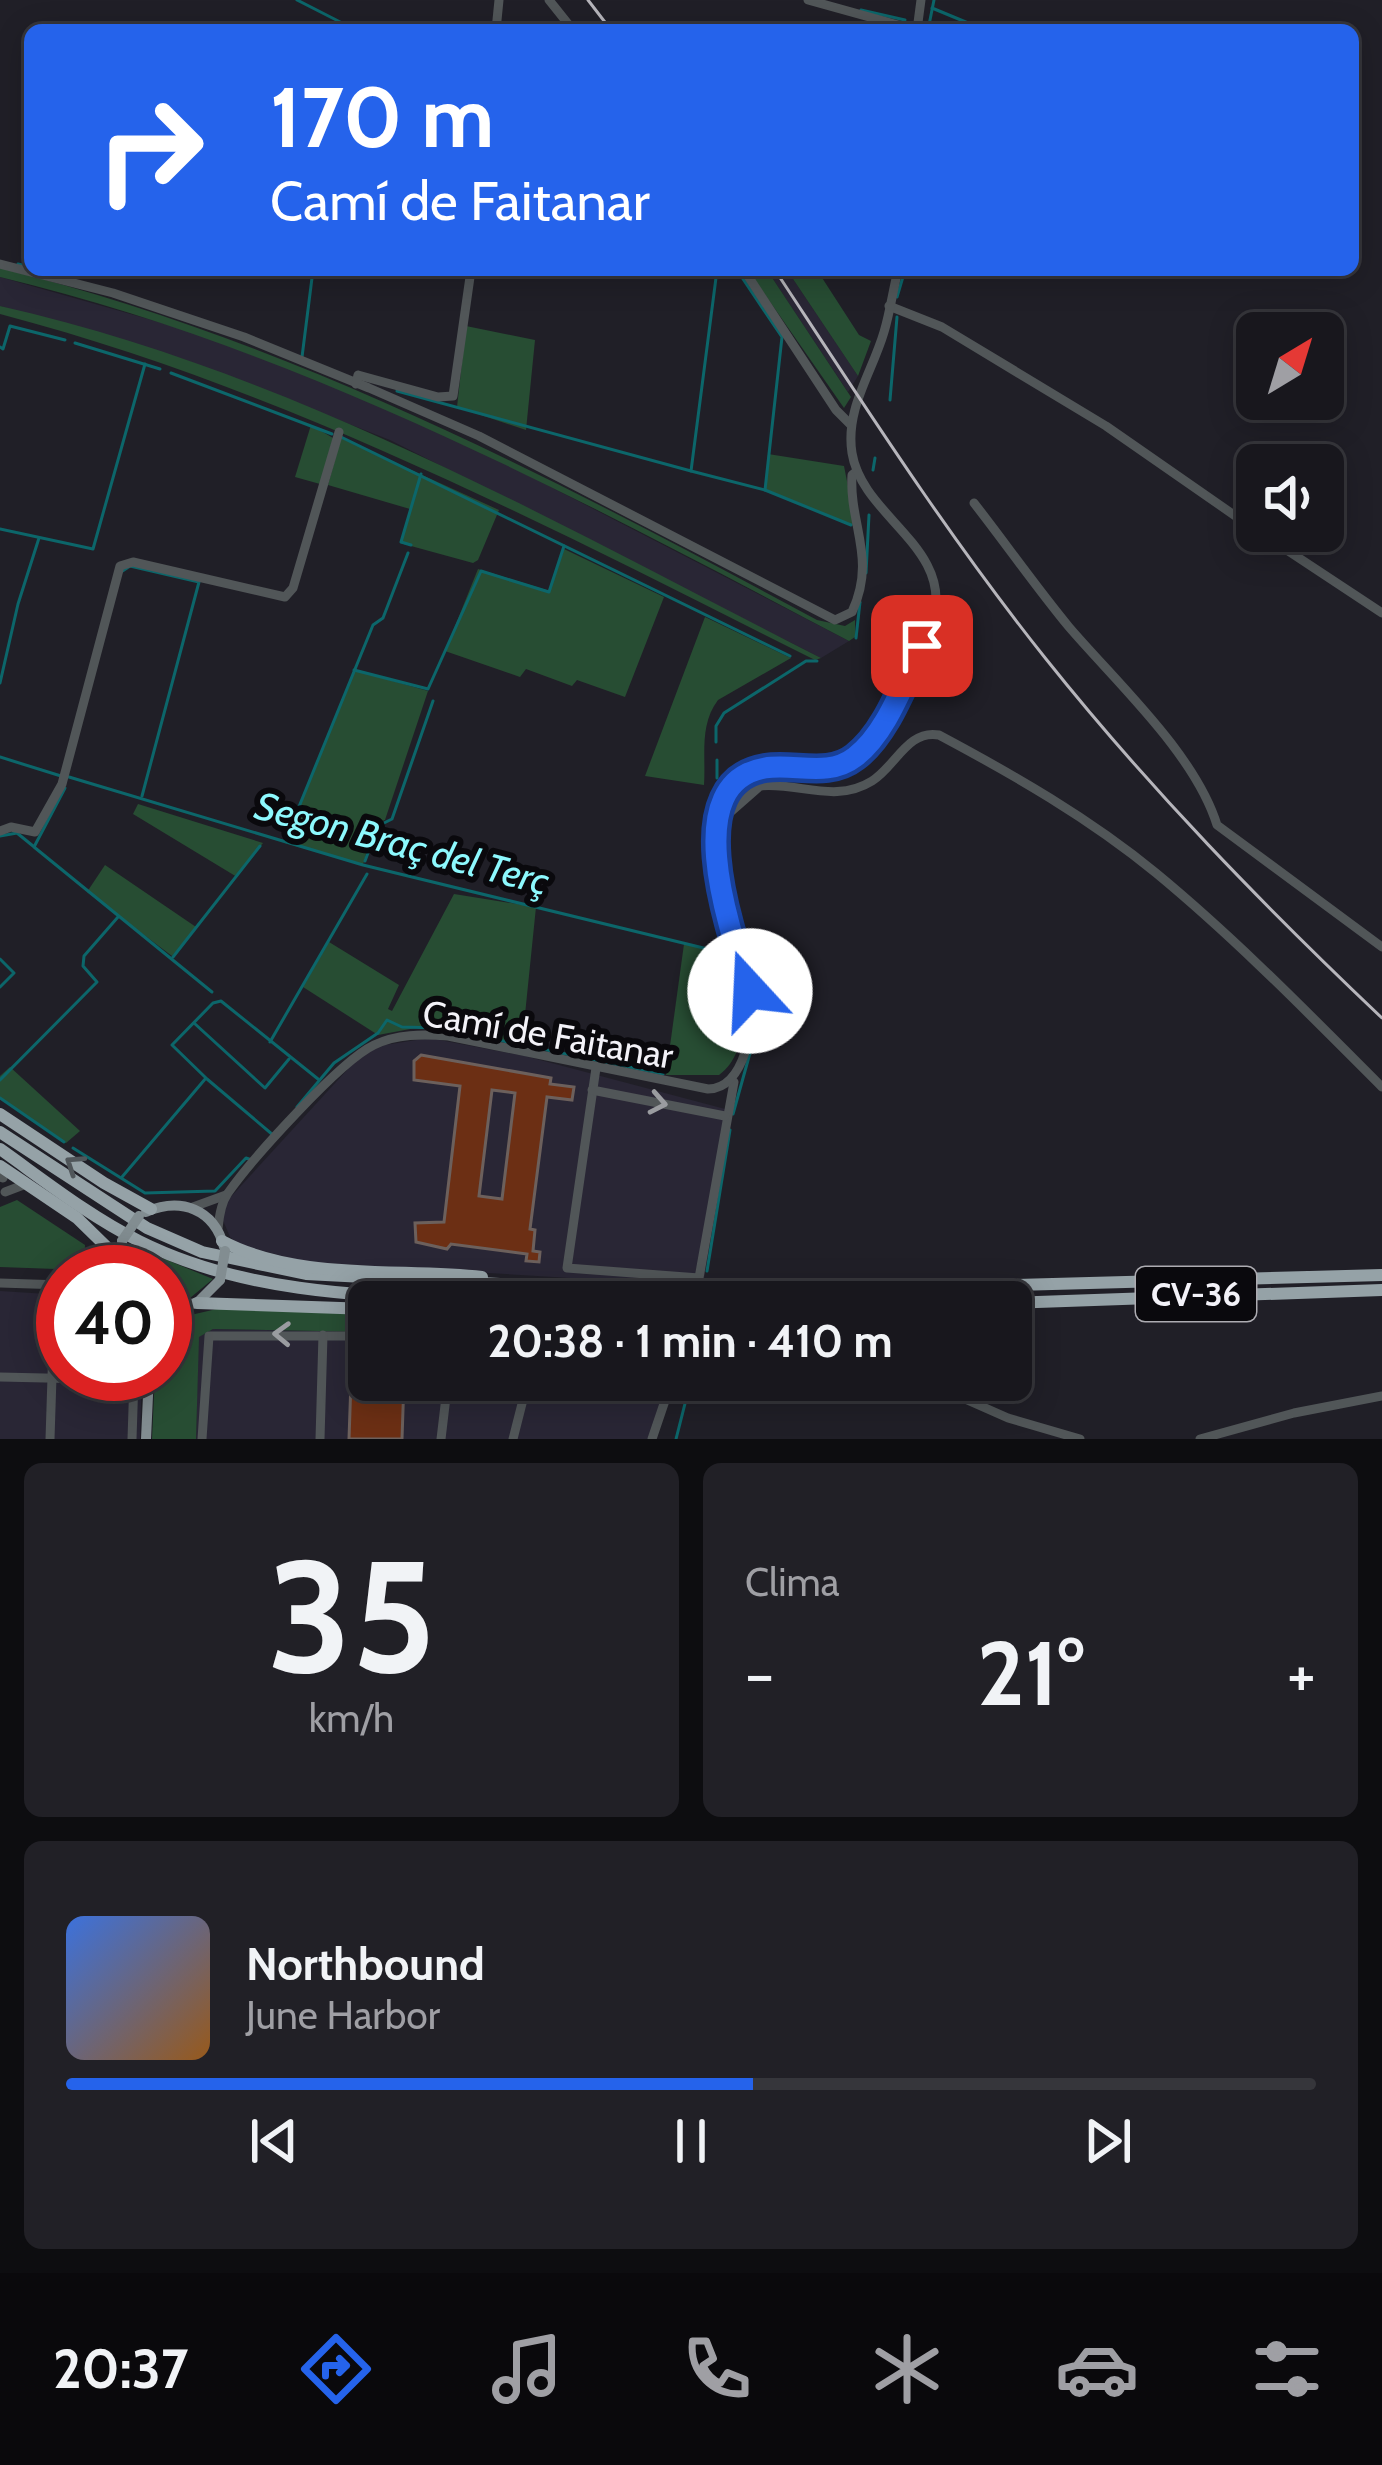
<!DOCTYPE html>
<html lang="es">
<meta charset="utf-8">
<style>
:root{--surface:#18171d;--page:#212026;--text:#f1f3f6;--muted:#9f9fa4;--line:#36363b;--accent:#2563eb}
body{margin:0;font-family:Cabin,sans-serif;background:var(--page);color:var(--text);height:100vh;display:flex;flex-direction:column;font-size:45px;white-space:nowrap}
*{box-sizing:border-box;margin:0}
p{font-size:39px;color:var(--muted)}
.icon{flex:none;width:66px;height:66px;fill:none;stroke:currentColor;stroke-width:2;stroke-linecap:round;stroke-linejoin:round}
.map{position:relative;height:1439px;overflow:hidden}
.sheet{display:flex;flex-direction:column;gap:24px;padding:24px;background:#0d0d10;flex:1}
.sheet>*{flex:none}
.guide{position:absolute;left:24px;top:24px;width:1335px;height:252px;border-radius:18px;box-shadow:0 6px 30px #0003,0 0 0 3px var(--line);background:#2563eb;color:#fff;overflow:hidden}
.needle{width:78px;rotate:38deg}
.fabs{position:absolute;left:1236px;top:312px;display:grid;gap:24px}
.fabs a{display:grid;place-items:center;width:108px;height:108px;border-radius:18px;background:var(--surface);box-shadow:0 6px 30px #0003,0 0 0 3px var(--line);font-size:60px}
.speed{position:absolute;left:36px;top:1245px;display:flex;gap:24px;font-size:60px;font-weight:700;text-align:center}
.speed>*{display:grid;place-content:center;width:156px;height:156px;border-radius:50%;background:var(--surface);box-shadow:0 6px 30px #0003,0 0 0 3px var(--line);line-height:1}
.speed .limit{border:18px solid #d22;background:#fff;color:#111}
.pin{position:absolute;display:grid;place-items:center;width:102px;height:102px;color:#fff;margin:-51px;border-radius:24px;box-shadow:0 6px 18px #0006}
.me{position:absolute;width:132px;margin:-66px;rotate:340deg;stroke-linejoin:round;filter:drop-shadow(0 0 9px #0008)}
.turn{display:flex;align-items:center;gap:42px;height:252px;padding:0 48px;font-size:54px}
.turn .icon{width:156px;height:156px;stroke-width:2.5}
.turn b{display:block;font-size:84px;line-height:102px}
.big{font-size:90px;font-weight:700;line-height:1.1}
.sheet .card{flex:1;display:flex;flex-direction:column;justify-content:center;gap:18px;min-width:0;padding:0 42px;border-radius:18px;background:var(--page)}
.sheet .dial{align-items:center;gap:0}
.dial b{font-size:156px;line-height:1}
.song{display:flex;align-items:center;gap:36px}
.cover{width:144px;height:144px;border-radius:18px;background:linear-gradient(135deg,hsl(220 70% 55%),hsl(30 70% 35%))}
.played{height:12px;border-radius:6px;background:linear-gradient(90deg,var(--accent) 55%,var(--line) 55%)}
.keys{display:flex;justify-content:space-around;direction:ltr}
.heat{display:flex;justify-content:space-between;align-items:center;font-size:66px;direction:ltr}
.sheet .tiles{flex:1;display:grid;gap:24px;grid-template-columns:1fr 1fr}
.card:last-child{grid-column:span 2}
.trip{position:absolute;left:348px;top:1281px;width:684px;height:120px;border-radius:18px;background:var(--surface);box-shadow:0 6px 30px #0003,0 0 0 3px var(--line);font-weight:700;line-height:120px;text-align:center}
.tab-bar{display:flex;height:192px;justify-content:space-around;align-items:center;background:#0a090c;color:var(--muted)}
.tab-bar .icon{width:84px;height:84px}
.tab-bar .current{color:var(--accent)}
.tab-bar b{font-size:54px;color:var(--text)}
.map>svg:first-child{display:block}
.built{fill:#292635}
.green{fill:#274d33}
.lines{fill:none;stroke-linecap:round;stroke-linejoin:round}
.stream{stroke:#0c666a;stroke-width:3}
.building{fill:#6c2f14;stroke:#6c605c;stroke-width:3;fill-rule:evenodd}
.minor{stroke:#515658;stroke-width:9}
.major{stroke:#828d91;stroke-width:10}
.highway{stroke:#95a2a7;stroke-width:12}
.rail{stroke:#b6b5bb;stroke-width:3}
.major-bridge{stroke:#828d91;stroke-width:10}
.oneway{stroke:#9a9ca0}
.oneway2{stroke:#50565a}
.route-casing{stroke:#184099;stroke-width:30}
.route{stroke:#2563eb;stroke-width:21}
.labels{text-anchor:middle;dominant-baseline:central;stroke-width:12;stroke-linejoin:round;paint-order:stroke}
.shield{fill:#0a090d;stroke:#adacb2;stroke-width:3}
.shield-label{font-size:33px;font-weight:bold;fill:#f3f2f8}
.street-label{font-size:36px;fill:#f3f2f8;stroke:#0a090d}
.water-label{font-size:39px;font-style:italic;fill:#8df9fe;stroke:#0a090d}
</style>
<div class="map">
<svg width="1382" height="1439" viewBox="0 0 1382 1439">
<rect width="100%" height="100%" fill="#201f27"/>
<!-- built -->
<g class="built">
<polygon points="767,270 787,270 858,376 848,392"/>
<polygon points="0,277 215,338 368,399 460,440 849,641 821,658 390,440 183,359 0,306"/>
<polygon points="429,1038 525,1056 729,1110 703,1286 306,1262 239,1245 230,1237 222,1218 228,1200 348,1069 361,1055 385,1045"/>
<polygon points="0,1291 63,1295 63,1374 142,1374 140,1439 0,1439"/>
<polygon points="213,1329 369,1332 369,1380 672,1380 652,1439 196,1439 198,1337"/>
</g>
<!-- green -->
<g class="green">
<path d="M0,268c292,73 554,210 817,352l28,6 10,-6v17l-6,4c-275,-145 -546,-291 -849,-364z"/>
<polygon points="748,270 767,270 851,397 844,408"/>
<polygon points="787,270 817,270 859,335 871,341 858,376"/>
<path d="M0,306c293,66 556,217 821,352l-6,2c-266,-133 -526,-270 -815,-346z"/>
<polygon points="466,326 535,340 526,430 457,407"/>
<polygon points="311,425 333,438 320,484 295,477"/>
<polygon points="341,438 499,510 478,560 473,563 400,543 410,509 328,485"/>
<polygon points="768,454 844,466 856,527 765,489"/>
<polygon points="564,549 664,597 625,697 577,680 572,686 526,669 520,677 445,651 478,569 550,591"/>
<path d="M705,617l86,41 -73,42c-19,25 -12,56 -14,85l-59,-9z"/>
<polygon points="354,670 428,691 385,820 374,824 363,865 285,843"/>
<polygon points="138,804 263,843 237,877 133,814"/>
<polygon points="105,865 196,927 172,956 87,892"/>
<polygon points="454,894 536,907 522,1044 421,1027 378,1035 303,987 329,942 399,985 388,1009 392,1011"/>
<path d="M684,944l40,9c16,35 32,94 -5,122h-53z"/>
<polygon points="10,1067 80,1131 66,1143 0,1098 0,1076"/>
<polygon points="17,1200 85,1245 84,1270 0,1267 0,1207"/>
<polygon points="128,1244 213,1279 190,1298 165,1302 165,1272 129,1272"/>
<polygon points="221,1308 369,1313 369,1332 213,1329 199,1337 196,1439 152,1439 155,1374 165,1374 165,1330 182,1317"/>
</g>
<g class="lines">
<!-- stream -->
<g class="stream">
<polyline points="297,0 348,26 347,30"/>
<polyline points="932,8 985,30"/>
<polyline points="861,10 905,20"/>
<polyline points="928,30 934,0"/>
<polyline points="18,264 30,267"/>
<polyline points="43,270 64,276"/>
<polyline points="717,270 691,471 765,490"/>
<polyline points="737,270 782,337 765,490 851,525"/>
<polyline points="897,297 905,270"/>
<polyline points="75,343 160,369"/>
<polyline points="0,347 3,349 10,326 65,340"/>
<polyline points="302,357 313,270"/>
<polyline points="171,373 332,434"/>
<polyline points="397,391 691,471"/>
<polyline points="890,400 897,317"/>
<polyline points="341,437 790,656"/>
<polyline points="873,470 875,458"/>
<polyline points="0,529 93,549 145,364"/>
<polyline points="411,545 401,542 421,474"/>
<polyline points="121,572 130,566 199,582 142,796"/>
<polyline points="866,573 869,515"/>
<polyline points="856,638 860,602"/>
<polyline points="354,670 428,689 481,571 549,592 564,546"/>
<polyline points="0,683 18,604 39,538"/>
<polyline points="716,742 716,726 724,713 806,661 817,661"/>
<polyline points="0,757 61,776"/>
<polyline points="717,760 717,778"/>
<polyline points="69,777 363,865 724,953"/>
<polyline points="65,788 34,847 212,992"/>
<polyline points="0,836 17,833 33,846"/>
<polyline points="724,836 732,917 758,988"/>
<polyline points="285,841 373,625 383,618 408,553"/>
<polyline points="365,861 378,826 392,819 433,701"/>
<polyline points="173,957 260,846"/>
<polyline points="0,959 14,973 0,987"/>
<polyline points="194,1023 265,1088 289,1059"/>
<polyline points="270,1042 367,874"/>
<polyline points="207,1079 273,1135"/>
<polyline points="0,1080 97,982 83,966 84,956 118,917"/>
<polyline points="0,1098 64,1142"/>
<polyline points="297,1107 334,1063 378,1033 387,1020 402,1027 440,1028 663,1074"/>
<polyline points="733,1114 757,1028 759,994"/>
<polyline points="73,1148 145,1193 215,1191 246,1158 252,1160"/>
<polyline points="122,1177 206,1078 172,1045 213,1003 221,1001 318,1079"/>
<polyline points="707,1271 730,1130"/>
<polyline points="676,1439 691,1380"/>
</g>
</g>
<!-- building -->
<g class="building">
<path d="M421,1055l130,23 -1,6 24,3 -2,13 -25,-3 -17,132 5,1 -2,21 7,1 -1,10 -13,-1 1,-7 -76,-10 -4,5 -31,-7 -1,-19 29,-1 16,-136 -46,-6v-19zM492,1090l23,3 -13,106 -23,-3z"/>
<polygon points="352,1352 369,1352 369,1380 404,1380 402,1439 349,1439"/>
</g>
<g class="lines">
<!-- minor -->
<g class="minor">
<polyline points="549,0 573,30"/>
<polyline points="808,0 916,30"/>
<polyline points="496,30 499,0"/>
<polyline points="917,30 921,0"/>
<path d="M0,264l113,29 131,44 125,51 110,48 356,184 17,-8c25,-54 -3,-87 0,-137l5,-4"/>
<polyline points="744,270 836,410 850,424"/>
<polyline points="889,306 942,327 1106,426 1257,531"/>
<polyline points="356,384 358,375 438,397 453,396 471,270"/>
<path d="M974,503c32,41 62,84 95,124 48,56 126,127 148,198l165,122"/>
<polyline points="1258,531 1382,613"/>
<path d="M719,822l41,-36c39,-4 75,18 112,-5 23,-14 36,-52 67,-46 75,40 150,83 217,138 80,66 153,141 226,214"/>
<polyline points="0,831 11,827 35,832 62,784 120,566 133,562 285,597 293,588 339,432"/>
<polyline points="596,1068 567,1268 699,1278 734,1082"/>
<polyline points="592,1090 725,1116"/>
<polyline points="0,1177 3,1178"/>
<polyline points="5,1192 26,1184"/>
<polyline points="193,1207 226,1195"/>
<path d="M218,1229c1,-13 3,-26 10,-36 23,-33 112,-132 146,-148 23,-11 48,-11 74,-9l260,53c37,0 48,-66 42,-97 -2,-14 -12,-28 -17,-42 -11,-34 -22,-99 -16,-135 11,-69 79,-35 121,-48 35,-11 88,-115 96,-150 17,-71 -72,-101 -82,-164 -7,-44 20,-80 32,-121 6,-20 9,-42 14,-62"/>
<polyline points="0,1283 63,1285"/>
<polyline points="0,1377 134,1380"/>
<polyline points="922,1380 1008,1418 1080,1439"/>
<polyline points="50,1439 55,1284"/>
<polyline points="132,1439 134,1378"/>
<polyline points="202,1439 209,1336 369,1336"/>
<polyline points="320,1439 323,1335"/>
<polyline points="441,1439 448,1380"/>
<polyline points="513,1439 528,1380"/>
<polyline points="652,1439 672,1380"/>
<polyline points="1200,1439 1294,1413 1382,1396"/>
</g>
<!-- major -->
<g class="major">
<path d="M146,1212c35,-15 68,-3 78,35"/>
<polyline points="122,1241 123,1272"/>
<polyline points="165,1308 197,1303 220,1280"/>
<polyline points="146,1439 149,1374"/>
</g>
<!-- highway -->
<g class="highway">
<polyline points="0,1114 104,1183 151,1209"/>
<polyline points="0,1132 147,1228 202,1252 306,1274 693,1294 1382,1275"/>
<path d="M0,1149c45,32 89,67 139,92 116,58 252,55 379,61"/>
<polyline points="0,1166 77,1218 120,1260"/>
<path d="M222,1241c75,40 177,27 260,36"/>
<polyline points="197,1303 369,1309"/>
<polyline points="1011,1303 1382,1290"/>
</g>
<!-- rail -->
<g class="rail">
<polyline points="588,0 611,30"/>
<path d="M775,270c87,132 172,265 271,389 103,129 216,245 336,359"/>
</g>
<!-- major-bridge -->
<g class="major-bridge">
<polyline points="122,1241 139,1216"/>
<polyline points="220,1280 225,1251"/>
</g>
</g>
<!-- one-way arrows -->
<defs><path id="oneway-chevron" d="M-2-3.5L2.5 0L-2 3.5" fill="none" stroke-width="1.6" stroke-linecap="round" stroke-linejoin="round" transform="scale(3)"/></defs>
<g class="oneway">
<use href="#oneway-chevron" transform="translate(658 1103) rotate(11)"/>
<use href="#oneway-chevron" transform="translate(282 1334) rotate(-178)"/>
</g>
<use class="oneway2" href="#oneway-chevron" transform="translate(74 1164) rotate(-146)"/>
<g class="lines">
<defs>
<path id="route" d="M750,991c-17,-52 -75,-208 15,-223 30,-5 63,10 90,-11 32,-24 49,-76 67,-111"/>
</defs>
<!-- route casing -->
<use href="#route" class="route-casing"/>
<!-- route -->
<use href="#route" class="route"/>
</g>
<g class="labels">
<!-- shield labels -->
<rect class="shield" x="1136" y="1267" width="120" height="54" rx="9"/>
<g class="shield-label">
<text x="1196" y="1294">CV-36</text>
</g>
<!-- street labels -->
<g class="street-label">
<text transform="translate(548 1034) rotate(10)">Camí de Faitanar</text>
</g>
<!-- water labels -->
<g class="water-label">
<text transform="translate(402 843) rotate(15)">Segon Braç del Terç</text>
</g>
</g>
</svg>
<div class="fabs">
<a><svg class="needle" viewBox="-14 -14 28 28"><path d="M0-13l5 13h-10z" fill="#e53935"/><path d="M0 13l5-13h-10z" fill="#9f9fa4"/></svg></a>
<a><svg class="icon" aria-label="sound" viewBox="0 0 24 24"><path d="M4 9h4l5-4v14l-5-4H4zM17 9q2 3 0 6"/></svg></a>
</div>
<div class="speed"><div class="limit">40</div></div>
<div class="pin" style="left:922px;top:646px;background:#d93025"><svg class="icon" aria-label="arrive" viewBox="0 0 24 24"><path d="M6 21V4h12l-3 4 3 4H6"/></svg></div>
<svg class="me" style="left:750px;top:991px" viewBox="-20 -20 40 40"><circle r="19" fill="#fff"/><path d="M0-13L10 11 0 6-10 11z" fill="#2563eb"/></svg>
<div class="trip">20:38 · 1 min · 410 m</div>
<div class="guide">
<div class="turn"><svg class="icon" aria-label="right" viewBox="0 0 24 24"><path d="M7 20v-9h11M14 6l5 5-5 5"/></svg><div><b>170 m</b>Camí de Faitanar</div></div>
</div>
</div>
<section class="sheet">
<div class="tiles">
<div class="card dial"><b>35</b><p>km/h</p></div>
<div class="card"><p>Clima</p>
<div class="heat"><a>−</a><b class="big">21°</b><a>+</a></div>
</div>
<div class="card">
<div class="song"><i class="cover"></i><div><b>Northbound</b><p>June Harbor</p></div></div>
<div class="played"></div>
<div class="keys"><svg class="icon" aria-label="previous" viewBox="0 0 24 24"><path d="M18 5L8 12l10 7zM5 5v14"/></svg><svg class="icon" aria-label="pause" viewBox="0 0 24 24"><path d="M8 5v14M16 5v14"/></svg><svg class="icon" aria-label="next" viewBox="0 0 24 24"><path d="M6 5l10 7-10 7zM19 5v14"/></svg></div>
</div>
</div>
</section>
<nav class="tab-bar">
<b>20:37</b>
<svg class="icon current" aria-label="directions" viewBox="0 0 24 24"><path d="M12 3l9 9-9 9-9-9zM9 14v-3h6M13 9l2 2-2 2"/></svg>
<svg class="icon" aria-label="music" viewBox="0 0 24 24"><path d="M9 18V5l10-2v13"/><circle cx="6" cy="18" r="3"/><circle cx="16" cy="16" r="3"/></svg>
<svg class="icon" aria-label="phone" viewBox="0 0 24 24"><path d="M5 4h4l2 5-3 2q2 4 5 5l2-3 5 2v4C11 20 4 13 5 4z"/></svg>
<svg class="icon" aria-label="climate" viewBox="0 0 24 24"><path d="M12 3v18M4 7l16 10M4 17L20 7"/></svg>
<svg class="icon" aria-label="car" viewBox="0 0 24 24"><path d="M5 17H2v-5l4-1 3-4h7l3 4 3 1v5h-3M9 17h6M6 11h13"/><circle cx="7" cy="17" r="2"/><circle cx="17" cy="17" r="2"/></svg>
<svg class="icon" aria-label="filters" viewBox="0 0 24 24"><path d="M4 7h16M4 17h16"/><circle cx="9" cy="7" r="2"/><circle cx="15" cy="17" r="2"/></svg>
</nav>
